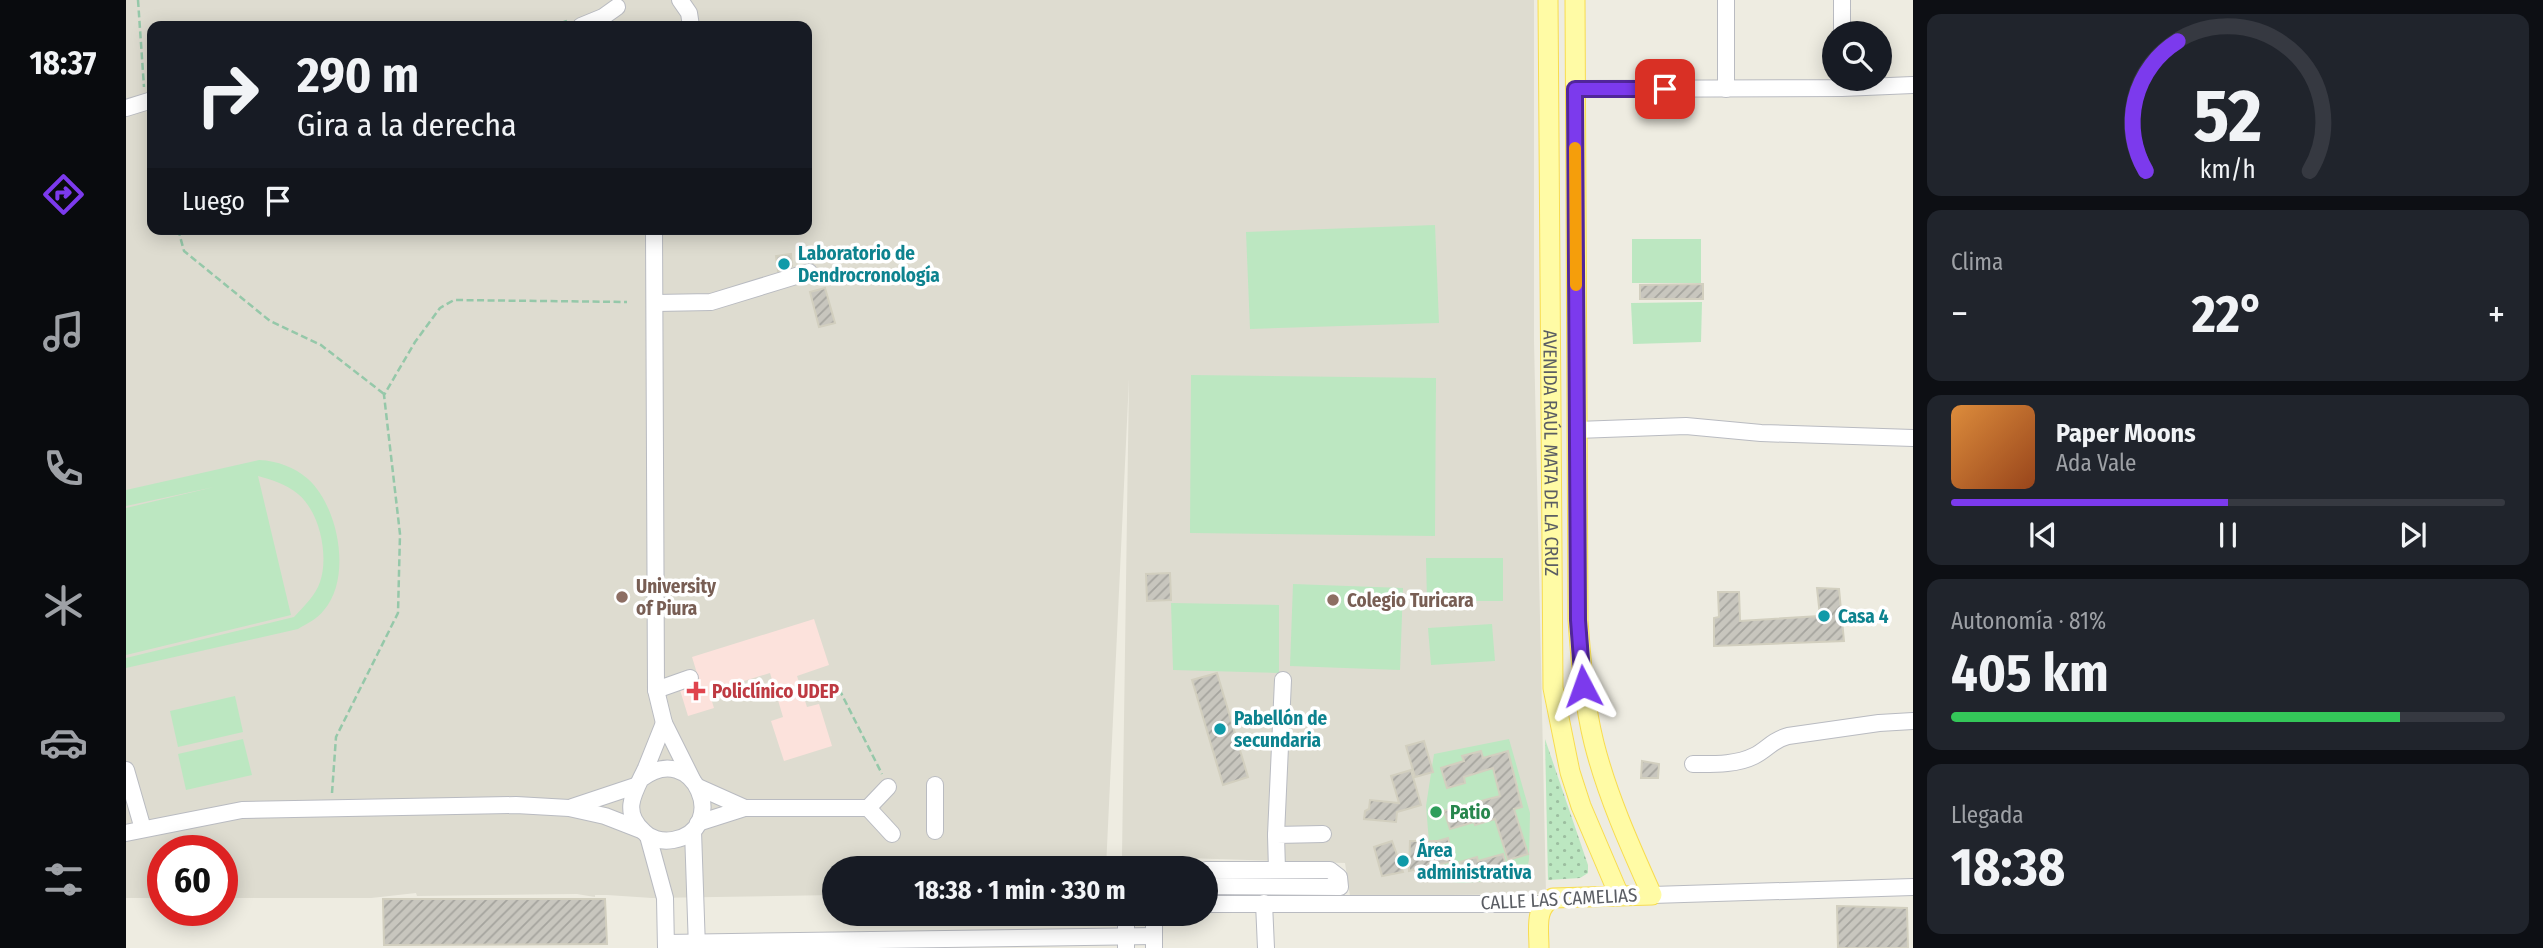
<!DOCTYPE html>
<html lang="es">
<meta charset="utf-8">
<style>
:root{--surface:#171b24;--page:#20242c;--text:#f1f3f6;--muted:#9ea1a6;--line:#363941;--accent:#7c3aed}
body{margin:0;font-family:"Fira Sans Condensed",sans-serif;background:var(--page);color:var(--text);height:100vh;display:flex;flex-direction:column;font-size:26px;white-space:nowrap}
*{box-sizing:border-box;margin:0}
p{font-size:23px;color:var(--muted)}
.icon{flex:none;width:38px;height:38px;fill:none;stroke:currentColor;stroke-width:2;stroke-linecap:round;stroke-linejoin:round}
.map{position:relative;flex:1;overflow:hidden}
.details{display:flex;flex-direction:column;gap:14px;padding:14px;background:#0d0f14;width:630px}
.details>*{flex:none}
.hud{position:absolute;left:21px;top:21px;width:665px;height:214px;border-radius:14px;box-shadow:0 4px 18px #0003;background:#171b24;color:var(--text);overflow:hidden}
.controls{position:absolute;left:1696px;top:21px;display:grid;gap:14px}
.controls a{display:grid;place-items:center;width:70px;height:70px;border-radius:50%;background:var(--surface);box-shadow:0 4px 18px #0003;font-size:35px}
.speed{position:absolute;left:21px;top:835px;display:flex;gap:14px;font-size:35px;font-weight:700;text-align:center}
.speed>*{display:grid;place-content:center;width:91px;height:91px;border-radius:50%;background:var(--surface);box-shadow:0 4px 18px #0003;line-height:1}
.speed .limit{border:10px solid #d22;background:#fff;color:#111}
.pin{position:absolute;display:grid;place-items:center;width:60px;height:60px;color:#fff;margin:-30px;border-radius:14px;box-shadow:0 4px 10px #0006}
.me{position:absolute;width:77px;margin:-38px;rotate:356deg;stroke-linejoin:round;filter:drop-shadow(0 0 5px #0008)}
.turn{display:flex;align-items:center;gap:24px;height:147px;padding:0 35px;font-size:32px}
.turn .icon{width:91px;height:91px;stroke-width:2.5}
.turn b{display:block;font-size:49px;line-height:60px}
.then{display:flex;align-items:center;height:66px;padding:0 35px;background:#0003;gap:14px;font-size:26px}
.big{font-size:52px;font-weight:700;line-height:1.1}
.details .card{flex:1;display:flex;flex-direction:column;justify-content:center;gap:10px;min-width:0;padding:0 24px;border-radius:14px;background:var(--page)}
.details .dial{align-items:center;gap:0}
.dial svg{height:182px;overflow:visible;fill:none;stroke:var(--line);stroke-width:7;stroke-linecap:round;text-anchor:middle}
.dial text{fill:var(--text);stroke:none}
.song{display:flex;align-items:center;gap:21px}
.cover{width:84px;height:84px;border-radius:10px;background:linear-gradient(135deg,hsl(30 70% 55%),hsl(20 70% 35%))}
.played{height:7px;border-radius:4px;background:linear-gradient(90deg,var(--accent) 50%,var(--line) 50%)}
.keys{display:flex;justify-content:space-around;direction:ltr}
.heat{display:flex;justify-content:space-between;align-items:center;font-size:38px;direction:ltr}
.charge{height:10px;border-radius:5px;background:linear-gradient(90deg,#34c759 81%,var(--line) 0)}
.trip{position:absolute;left:696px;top:856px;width:396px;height:70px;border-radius:35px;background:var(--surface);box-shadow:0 4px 18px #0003;font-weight:700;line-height:70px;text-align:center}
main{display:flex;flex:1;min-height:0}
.dock{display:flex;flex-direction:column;width:126px;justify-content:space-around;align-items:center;background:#090b0e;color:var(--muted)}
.dock .icon{width:49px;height:49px}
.dock .active{color:var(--accent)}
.dock b{font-size:32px;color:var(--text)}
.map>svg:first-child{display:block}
.education{fill:#dedcd0;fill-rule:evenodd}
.medical{fill:#fce2dc}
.green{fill:url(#green-dots)}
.pitch{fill:#bce7c1;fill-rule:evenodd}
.building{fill:url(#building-hatch);stroke:#d2cfbf;stroke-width:2}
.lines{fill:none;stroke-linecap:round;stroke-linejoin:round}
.minor-casing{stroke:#b9bbc1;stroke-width:18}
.major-casing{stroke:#f8dc50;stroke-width:21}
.path{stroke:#95c8a9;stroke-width:2.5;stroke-dasharray:7 3.5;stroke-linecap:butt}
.minor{stroke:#fff;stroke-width:16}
.major{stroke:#fffba5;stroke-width:19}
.route-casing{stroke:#51269a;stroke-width:18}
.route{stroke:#7c3aed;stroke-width:12}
.slow{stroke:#f59e0b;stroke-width:12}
.culture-dot{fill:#0f9aa8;stroke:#fff;stroke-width:2.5}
.education-dot{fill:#8d6e63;stroke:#fff;stroke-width:2.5}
.health-dot{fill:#e0444e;stroke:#fff;stroke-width:2.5}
.leisure-dot{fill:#2e9e5b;stroke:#fff;stroke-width:2.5}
.labels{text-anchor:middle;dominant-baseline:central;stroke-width:7;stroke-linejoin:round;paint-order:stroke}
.culture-label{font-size:19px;font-weight:bold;fill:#0d838f;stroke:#fff;text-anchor:start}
.street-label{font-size:19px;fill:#5a5d63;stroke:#fff}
.education-label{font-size:19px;font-weight:bold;fill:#785e54;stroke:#fff;text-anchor:start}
.health-label{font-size:19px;font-weight:bold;fill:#be3a42;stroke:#fff;text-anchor:start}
.leisure-label{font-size:19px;font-weight:bold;fill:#27864d;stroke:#fff;text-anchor:start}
</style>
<main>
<nav class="dock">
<b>18:37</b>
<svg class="icon active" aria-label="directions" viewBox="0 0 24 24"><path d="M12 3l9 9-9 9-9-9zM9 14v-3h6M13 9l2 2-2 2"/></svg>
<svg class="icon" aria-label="music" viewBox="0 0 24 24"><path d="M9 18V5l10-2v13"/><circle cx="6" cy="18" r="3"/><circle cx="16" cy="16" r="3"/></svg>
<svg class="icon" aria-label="phone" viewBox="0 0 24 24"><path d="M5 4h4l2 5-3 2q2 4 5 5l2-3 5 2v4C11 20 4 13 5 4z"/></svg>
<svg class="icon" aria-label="climate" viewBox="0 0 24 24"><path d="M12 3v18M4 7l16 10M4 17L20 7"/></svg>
<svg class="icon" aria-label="car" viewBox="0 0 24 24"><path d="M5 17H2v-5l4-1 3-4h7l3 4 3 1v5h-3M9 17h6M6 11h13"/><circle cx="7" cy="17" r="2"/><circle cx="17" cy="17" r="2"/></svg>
<svg class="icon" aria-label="filters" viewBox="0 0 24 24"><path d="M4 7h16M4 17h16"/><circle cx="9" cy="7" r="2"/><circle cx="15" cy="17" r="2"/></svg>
</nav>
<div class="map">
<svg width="1787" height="948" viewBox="0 0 1787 948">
<defs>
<pattern id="green-dots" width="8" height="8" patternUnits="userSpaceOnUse" patternTransform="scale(1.75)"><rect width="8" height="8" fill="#bce7c1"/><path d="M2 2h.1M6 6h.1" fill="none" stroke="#9cbea0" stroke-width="1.8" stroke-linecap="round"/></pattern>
<pattern id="building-hatch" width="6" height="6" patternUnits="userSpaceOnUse" patternTransform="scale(1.75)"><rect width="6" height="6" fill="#c8c6be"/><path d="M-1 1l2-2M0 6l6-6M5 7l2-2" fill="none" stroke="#a5a49e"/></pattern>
</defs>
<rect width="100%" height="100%" fill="#eeece1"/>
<!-- education -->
<path class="education" d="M0,0h1408v341l12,553 -196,2 -5,-33 -223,-7 7,-477 -23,489h-271v27l-183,3 -45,-3h-12v2l-18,-3 -160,2 -1,-3 -45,5h-149v-48h-59v48h-37zM26,26h655v203h-655z"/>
<!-- medical -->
<polygon class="medical" points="688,619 703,665 671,676 681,707 693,704 706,746 658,761 645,721 657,717 644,673 583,692 588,708 562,716 554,690 574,683 566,657"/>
<!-- green -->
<polygon class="green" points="1419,739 1462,865 1462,873 1454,878 1422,880"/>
<!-- pitch -->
<g class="pitch">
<polygon points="1309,225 1313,323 1124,329 1120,232"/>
<rect x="1506" y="239" width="69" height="44"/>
<polygon points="1576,302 1575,342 1507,344 1505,303"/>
<polygon points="1065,375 1310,378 1309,536 1064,533"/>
<path d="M133,460c19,1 35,7 49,19 31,28 44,99 16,131 -7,9 -16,13 -26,19l-172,39v-10l168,-41c9,-10 22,-22 26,-35 9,-26 0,-70 -22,-88 -12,-10 -26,-14 -40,-18l33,139 -165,40v-147l88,-21 -88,19v-16z"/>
<polygon points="1300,558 1377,558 1377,601 1301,601"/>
<polygon points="1167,584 1277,588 1274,670 1164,666"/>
<polygon points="1045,603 1153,605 1153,673 1047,670"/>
<polygon points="1366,624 1369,661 1305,665 1302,628"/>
<polygon points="109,696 117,732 52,747 44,711"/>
<polygon points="117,739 126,775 60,790 52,754"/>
<path d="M1383,739l21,74 -1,47 -4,18 -62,5 -24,-2 -10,-39 -3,-36 8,-52zM1355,751l6,19 -19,6 -6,-19zM1382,751l10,35 -18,6 -11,-36zM1363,799l6,20 -20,6 -6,-21zM1336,806l6,17 -18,5 -5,-17zM1391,820l10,34 -19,6zM1322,838l6,23 -17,5 -6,-23zM1350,857l6,18 -17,5 -5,-18z"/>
</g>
<!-- building -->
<g class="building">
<polygon points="665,254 666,266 652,271 650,256"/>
<polygon points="1577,284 1577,299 1514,299 1514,285"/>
<polygon points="699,288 709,323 693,327 684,292"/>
<polygon points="1044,573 1045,600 1021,601 1020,574"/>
<polygon points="1691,588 1713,589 1718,641 1588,646 1588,618 1593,617 1592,592 1613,592 1614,621 1694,616"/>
<polygon points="1091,673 1122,777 1097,785 1066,680"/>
<polygon points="1298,741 1307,772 1289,777 1280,746"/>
<polygon points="1355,751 1357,758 1382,751 1396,807 1388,809 1402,854 1382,860 1369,819 1349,825 1348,822 1324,829 1318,811 1374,796 1367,768 1338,777 1339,783 1321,788 1315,768 1338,761 1336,756"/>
<polygon points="1516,761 1533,764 1532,778 1515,778"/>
<polygon points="1285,770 1295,805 1271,812 1270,822 1238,819 1239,811 1243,809 1244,800 1273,803 1265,776"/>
<polygon points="1322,838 1328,861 1283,871 1284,841 1312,841"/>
<polygon points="1266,841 1277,872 1256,876 1248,847"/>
<polygon points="1377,854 1382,873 1363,878 1361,874 1339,880 1334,862 1351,857 1352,861"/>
<polygon points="257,899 479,899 481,944 258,945"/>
<polygon points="1711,906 1781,908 1782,948 1712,948"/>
</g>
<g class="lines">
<defs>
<g id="minor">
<polyline points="554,0 563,13 565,26"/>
<polyline points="1600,0 1600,89"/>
<polyline points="455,26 477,17 491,7"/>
<polyline points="1716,33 1716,0"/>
<polyline points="1449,89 1716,88 1787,85"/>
<polyline points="0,108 26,100"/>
<polyline points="528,229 530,690 538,723 566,779"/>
<polyline points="530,303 585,302 683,272"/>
<polyline points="1451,430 1560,426 1635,433 1787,438"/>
<polyline points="530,690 564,678"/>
<path d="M1567,764c20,0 43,1 61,-8 14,-7 18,-16 34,-20l91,-13 34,-2"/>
<polyline points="0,770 17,829"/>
<path d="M515,779c53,-41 90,51 32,61 -11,2 -23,-1 -30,-9 -23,-21 -7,-41 3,-63 6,-15 12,-30 18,-45"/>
<polyline points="809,785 809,831"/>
<polyline points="572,787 619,808"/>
<polyline points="762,787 742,808 766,834"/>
<polyline points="446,807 509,786"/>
<polyline points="572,823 619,808 742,808"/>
<polyline points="567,831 571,948"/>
<polyline points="0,833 116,810 390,805 443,808 479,816 515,830"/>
<polyline points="1150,835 1157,680"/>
<polyline points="522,836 539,898 540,948"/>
<polyline points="1080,870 1204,870 1213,877 1214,887 1080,886"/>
<polyline points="1151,870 1150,835 1197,834"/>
<polyline points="1526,895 1787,887"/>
<polyline points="1138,903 1140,948"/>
<polyline points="1080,904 1418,904"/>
<polyline points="540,943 1028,936"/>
<polyline points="1000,948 1000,914"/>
<polyline points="1028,948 1028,914"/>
</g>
<g id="major">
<path id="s1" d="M1422,0l5,688 17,84 11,34 38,89"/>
<path d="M1413,948c0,-18 -5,-41 14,-50l99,-3c-22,-49 -45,-100 -58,-152 -10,-40 -13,-82 -16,-123l-3,-620"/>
</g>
</defs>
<!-- minor casing -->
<use href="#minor" class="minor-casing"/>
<!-- major casing -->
<use href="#major" class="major-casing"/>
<!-- path -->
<g class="path">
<polyline points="12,0 18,87"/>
<polyline points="354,26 431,24 441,21"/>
<polyline points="52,229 58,251 144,321 195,345 258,394"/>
<polyline points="677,695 710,683 756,774"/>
<polyline points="206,793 210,737 272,613 274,534 258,395 289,342 314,308 328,300 501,302"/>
</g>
<!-- minor -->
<use href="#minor" class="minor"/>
<!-- major -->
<use href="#major" class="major"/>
</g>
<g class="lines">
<defs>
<polyline id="route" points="1457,686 1452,620 1449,89 1539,89"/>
</defs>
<!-- route casing -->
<use href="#route" class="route-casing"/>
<!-- route -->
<use href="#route" class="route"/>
<!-- slow -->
<polyline class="slow" points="1449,148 1450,285"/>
</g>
<!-- markers -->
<g class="culture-dot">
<circle cx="658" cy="264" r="7"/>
<circle cx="1698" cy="616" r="7"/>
<circle cx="1094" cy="729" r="7"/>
<circle cx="1277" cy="861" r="7"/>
</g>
<g class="education-dot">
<circle cx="496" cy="597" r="7"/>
<circle cx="1207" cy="600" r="7"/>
</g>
<path class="health-dot" d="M566.5 680.5h7v7h7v7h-7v7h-7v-7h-7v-7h7z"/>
<circle class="leisure-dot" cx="1310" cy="812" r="7"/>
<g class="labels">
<!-- culture labels -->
<g class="culture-label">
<text x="672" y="253">Laboratorio de<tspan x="672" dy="22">Dendrocronología</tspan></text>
<text x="1712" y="616">Casa 4</text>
<text x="1108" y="718">Pabellón de<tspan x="1108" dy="22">secundaria</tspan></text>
<text x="1291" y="850">Área<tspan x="1291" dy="22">administrativa</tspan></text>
</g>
<!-- street labels -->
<g class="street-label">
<text stroke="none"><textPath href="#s1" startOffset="453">AVENIDA RAÚL MATA DE LA CRUZ</textPath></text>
<text transform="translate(1433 899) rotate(-3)">CALLE LAS CAMELIAS</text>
</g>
<!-- education labels -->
<g class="education-label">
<text x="510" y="586">University<tspan x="510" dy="22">of Piura</tspan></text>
<text x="1221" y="600">Colegio Turicara</text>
</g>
<!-- health labels -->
<g class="health-label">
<text x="586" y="691">Policlínico UDEP</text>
</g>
<!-- leisure labels -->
<g class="leisure-label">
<text x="1324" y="812">Patio</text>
</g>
</g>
</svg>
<div class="controls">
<a><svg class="icon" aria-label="search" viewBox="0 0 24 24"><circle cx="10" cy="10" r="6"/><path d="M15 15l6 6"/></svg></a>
</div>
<div class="speed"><div class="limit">60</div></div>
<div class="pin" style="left:1539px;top:89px;background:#d93025"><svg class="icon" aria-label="arrive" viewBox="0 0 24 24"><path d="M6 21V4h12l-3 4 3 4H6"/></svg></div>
<svg class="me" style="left:1457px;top:686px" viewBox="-20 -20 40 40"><path d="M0-17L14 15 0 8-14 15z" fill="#7c3aed" stroke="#fff" stroke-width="4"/></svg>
<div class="trip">18:38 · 1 min · 330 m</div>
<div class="hud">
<div class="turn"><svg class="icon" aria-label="right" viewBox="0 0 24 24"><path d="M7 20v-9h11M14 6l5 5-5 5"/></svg><div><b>290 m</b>Gira a la derecha</div></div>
<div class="then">Luego<svg class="icon" aria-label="arrive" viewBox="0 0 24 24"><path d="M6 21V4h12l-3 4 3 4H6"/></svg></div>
</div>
</div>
<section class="details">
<div class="card dial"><svg viewBox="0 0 100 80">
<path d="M14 69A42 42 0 1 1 86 69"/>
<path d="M14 69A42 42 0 0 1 28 12" stroke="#7c3aed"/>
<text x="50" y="56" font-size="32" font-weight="700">52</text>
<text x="50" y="72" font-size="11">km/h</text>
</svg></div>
<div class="card"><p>Clima</p>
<div class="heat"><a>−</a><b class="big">22°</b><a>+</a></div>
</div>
<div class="card">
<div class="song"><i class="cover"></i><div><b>Paper Moons</b><p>Ada Vale</p></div></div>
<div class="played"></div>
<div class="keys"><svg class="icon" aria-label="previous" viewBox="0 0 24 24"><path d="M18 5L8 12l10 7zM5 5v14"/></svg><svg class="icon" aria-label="pause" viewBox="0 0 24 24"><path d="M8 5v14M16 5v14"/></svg><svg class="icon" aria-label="next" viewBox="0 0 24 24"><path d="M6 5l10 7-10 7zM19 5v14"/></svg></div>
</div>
<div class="card"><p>Autonomía · 81%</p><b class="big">405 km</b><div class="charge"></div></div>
<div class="card"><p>Llegada</p><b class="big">18:38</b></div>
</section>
</main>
